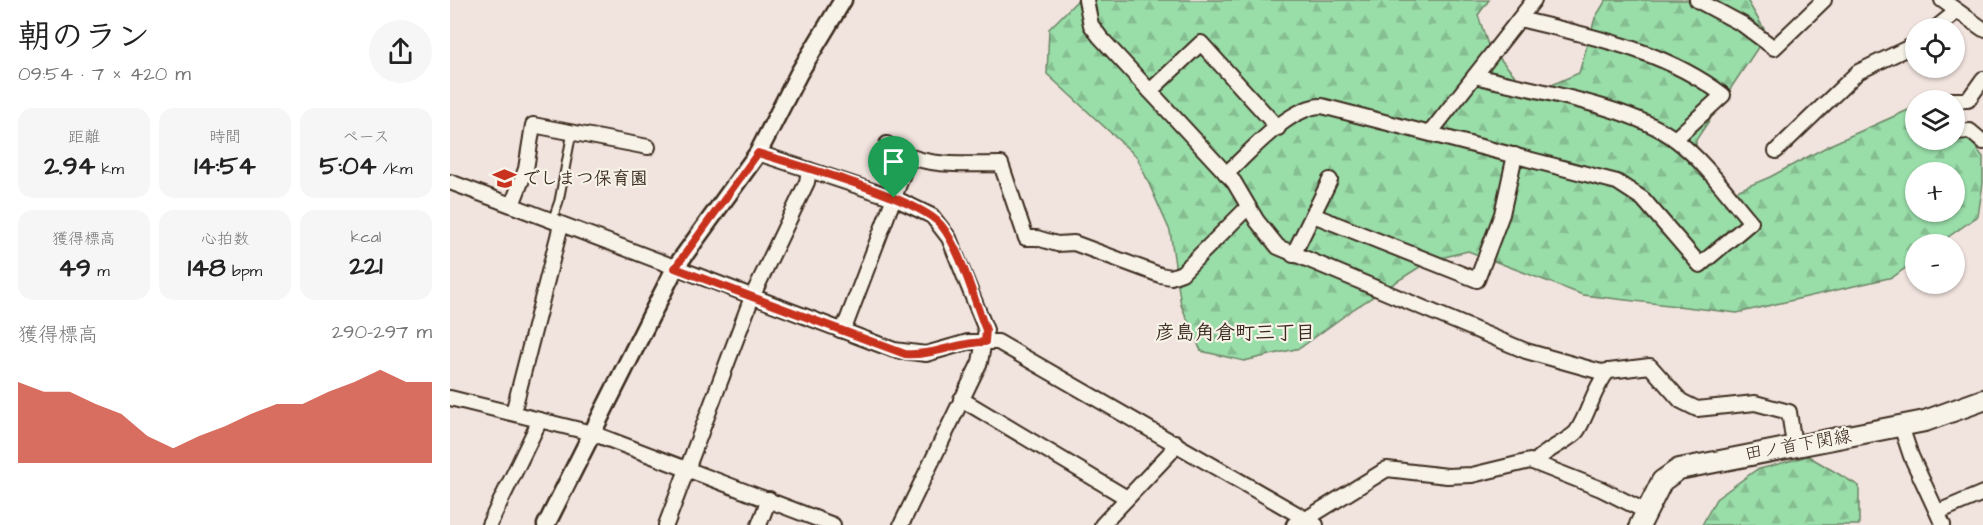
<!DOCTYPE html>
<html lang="ja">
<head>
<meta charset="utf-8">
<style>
	:root { --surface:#fff; --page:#f6f6f6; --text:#222; --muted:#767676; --accent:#c8321e }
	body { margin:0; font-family:"Architects Daughter","Klee One",sans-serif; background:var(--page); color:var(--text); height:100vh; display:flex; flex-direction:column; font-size:22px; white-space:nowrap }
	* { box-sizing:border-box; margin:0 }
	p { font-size:20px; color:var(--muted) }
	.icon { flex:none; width:33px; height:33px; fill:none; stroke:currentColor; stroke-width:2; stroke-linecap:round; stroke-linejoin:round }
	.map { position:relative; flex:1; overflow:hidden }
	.panel { display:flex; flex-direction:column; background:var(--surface); width:450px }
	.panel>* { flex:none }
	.controls { position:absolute; left:1455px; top:18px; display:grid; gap:12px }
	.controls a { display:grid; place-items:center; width:60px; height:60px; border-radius:50%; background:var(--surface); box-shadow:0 2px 4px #0004; font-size:30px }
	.pin { position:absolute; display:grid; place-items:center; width:51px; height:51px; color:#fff; margin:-62px -26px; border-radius:50% 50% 50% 0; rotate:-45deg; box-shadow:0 0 6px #0007 }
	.pin .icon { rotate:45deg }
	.round { display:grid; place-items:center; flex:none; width:63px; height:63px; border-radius:32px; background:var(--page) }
	.overview { display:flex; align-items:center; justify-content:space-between; height:102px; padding:0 18px }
	h1 { font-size:33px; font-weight:700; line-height:45px }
	.figures { display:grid; grid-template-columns:repeat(3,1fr); gap:9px; height:102px; padding:6px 18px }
	.figures div { display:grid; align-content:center; border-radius:15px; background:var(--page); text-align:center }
	.figures b { font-size:26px; font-weight:700 }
	.figures small { font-size:16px; font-weight:400 }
	.figures p { font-size:16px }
	.chart { height:168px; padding:12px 18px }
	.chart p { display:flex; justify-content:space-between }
	.chart svg { width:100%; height:108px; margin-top:6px; fill:var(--accent); opacity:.7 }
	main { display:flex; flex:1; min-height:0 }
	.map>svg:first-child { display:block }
	.forest { fill:url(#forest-firs); stroke:#6a8464; stroke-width:1.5; fill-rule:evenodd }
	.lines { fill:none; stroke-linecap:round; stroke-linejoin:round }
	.service-casing { stroke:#3b2a1e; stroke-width:11 }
	.minor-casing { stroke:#3b2a1e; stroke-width:18 }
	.tertiary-casing { stroke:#3b2a1e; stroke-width:21 }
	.secondary-casing { stroke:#3b2a1e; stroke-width:24 }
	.service { stroke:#f7f3e8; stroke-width:7 }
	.minor { stroke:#f7f3e8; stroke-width:14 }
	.tertiary { stroke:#f7f3e8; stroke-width:16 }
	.secondary { stroke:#f7f3e8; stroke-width:20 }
	.route-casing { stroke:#fff; stroke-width:12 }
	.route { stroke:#c8321e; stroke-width:8 }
	.labels { text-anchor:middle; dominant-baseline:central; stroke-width:4.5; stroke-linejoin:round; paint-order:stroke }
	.poi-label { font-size:18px; font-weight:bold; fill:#3b2a1e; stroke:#f7f3e8; text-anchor:start }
	.street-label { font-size:18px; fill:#3b2a1e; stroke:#f7f3e8 }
	.neighbourhood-label { font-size:20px; font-weight:bold; fill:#3b2a1e; stroke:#f7f3e8 }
</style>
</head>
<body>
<main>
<section class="panel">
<div class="overview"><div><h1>朝のラン</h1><p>09:54 · 7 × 420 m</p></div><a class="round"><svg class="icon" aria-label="share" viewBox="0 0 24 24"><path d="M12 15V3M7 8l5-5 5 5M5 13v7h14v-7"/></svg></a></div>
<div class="figures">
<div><p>距離</p><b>2.94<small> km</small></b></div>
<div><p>時間</p><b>14:54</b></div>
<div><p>ペース</p><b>5:04<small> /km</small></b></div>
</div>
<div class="figures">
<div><p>獲得標高</p><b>49<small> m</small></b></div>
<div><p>心拍数</p><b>148<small> bpm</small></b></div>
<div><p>kcal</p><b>221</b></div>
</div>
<div class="chart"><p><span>獲得標高</span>290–297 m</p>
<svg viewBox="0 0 160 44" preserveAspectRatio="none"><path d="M0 44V11L10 15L20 15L30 20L40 24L50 33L60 38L70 33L80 29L90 24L100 20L110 20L120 15L130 11L140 6L150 11L160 11V44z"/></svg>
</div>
</section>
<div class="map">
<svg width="1533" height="525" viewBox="0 0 1533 525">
	<defs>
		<pattern id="forest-firs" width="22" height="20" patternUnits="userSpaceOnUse" patternTransform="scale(1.5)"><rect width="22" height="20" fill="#99dda9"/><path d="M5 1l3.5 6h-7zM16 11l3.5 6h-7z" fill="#85be91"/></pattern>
	</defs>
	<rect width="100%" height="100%" fill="#f1e3de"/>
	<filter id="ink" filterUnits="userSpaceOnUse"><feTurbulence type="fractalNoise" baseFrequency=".0167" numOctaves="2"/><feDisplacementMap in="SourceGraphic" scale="12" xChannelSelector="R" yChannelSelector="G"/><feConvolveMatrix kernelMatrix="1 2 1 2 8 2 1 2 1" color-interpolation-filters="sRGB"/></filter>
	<g filter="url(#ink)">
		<g class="forest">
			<path d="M628,0H1039L1028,15L1038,45L1081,94L1129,73L1145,18L1156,0H1297L1317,34L1246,140V172L1275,196L1320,177L1382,144L1465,107L1466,140H1504L1505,119L1533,157V183L1528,216L1488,244H1466L1465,261L1443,277L1287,313L1133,295L1018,251L979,261L905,308L850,348L794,361L751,351L731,305L720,231L687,157L597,74L599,29ZM1466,172H1504V212H1466Z"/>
			<polygon points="1358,456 1409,486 1409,525 1252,525 1266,499 1306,470"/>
		</g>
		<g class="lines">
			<defs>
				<polyline id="service" points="102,221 109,201 122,132"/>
				<g id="minor">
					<polyline points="636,0 641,25 650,37 784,182 807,221 828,247 1076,351 1151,372 1200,366 1231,401 1247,409 1305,403 1339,412 1344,445"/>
					<polyline points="1247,0 1292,24 1324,48 1374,0"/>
					<polyline points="1492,0 1533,29"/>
					<path d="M1070,19C1141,37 1213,49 1273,95L1225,139"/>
					<polyline points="1486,28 1507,11"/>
					<polyline points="700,91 751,43 828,128"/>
					<polyline points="1501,100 1518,100 1533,79"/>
					<polyline points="1504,132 1520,131 1533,142"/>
					<polyline points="980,133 1084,0"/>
					<path d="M437,144C469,169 513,164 551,164L576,238H587L607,244L624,243L710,275L721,277L732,273L798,207"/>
					<polyline points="1326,151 1408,72 1466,44"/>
					<polyline points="308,153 444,198 482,216 499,238 536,330 530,362 451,525"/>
					<path d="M776,174C800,152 840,106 872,106L1167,182L1193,199L1250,265L1301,222C1277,194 1255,162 1226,140C1183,106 1080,90 1025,76"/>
					<polyline points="0,182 444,350 476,354 518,342 548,342 866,525"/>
					<polyline points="62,205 76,169 83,125 198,147"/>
					<polyline points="863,215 1027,280 1052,214 1065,155"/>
					<polyline points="843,255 880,180"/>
					<polyline points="390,330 397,321 459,158"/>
					<polyline points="0,398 142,433 383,525"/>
					<polyline points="511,399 677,498"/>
					<polyline points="63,413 111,225"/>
					<polyline points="1451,426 1461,456 1493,525"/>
					<path d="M1085,462C1096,449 1122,439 1127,431C1140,411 1142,391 1158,371"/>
					<polyline points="1488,512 1533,493"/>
					<polyline points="856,519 937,469 997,476 1022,475 1080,461 1151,489 1195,511"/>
					<polyline points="39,525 90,420"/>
					<polyline points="216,525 302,297 357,182 359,170"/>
					<polyline points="309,525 319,499"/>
					<polyline points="652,525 720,453 725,442"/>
				</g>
				<g id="tertiary">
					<polyline points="96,525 225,268 308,153 349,73 393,0"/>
					<polyline points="845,525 856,519"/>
				</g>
				<polyline id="secondary" points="1190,525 1212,481 1229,469 1475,421 1533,400"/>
			</defs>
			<use href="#service" class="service-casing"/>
			<use href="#minor" class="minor-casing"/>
			<use href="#tertiary" class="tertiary-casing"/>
			<use href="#secondary" class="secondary-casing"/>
			<use href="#service" class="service"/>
			<use href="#minor" class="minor"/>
			<use href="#tertiary" class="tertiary"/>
			<use href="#secondary" class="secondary"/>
		</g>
	</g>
	<g class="lines" filter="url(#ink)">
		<defs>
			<path id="route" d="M308,153C345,165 469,198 491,225C510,248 524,300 536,330L535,342C508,342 483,356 455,354L225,268Z"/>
		</defs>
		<use href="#route" class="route-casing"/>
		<use href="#route" class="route"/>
	</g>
	<defs>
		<symbol id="school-bare" viewBox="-9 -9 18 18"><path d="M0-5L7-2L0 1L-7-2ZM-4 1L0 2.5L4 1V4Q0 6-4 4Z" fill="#c8321e" stroke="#f7f3e8" stroke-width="2.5" paint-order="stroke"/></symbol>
	</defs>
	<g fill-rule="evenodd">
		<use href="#school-bare" x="38" y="162" width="33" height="33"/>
	</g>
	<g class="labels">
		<g class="poi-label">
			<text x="72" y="178">でしまつ保育園</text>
		</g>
		<g class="street-label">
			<text transform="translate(1348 445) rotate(-10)">田ノ首下関線</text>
		</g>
		<g class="neighbourhood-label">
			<text x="785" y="333">彦島角倉町三丁目</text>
		</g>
	</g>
</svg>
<div class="controls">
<a><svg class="icon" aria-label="locate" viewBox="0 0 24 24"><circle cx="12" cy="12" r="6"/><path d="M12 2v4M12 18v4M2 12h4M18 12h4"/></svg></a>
<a><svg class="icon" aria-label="layers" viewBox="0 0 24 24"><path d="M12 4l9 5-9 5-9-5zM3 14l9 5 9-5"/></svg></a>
<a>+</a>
<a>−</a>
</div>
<div class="pin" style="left:444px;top:198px;background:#1e9e55"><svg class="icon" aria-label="arrive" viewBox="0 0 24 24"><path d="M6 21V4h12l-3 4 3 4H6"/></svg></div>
</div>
</main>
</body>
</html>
